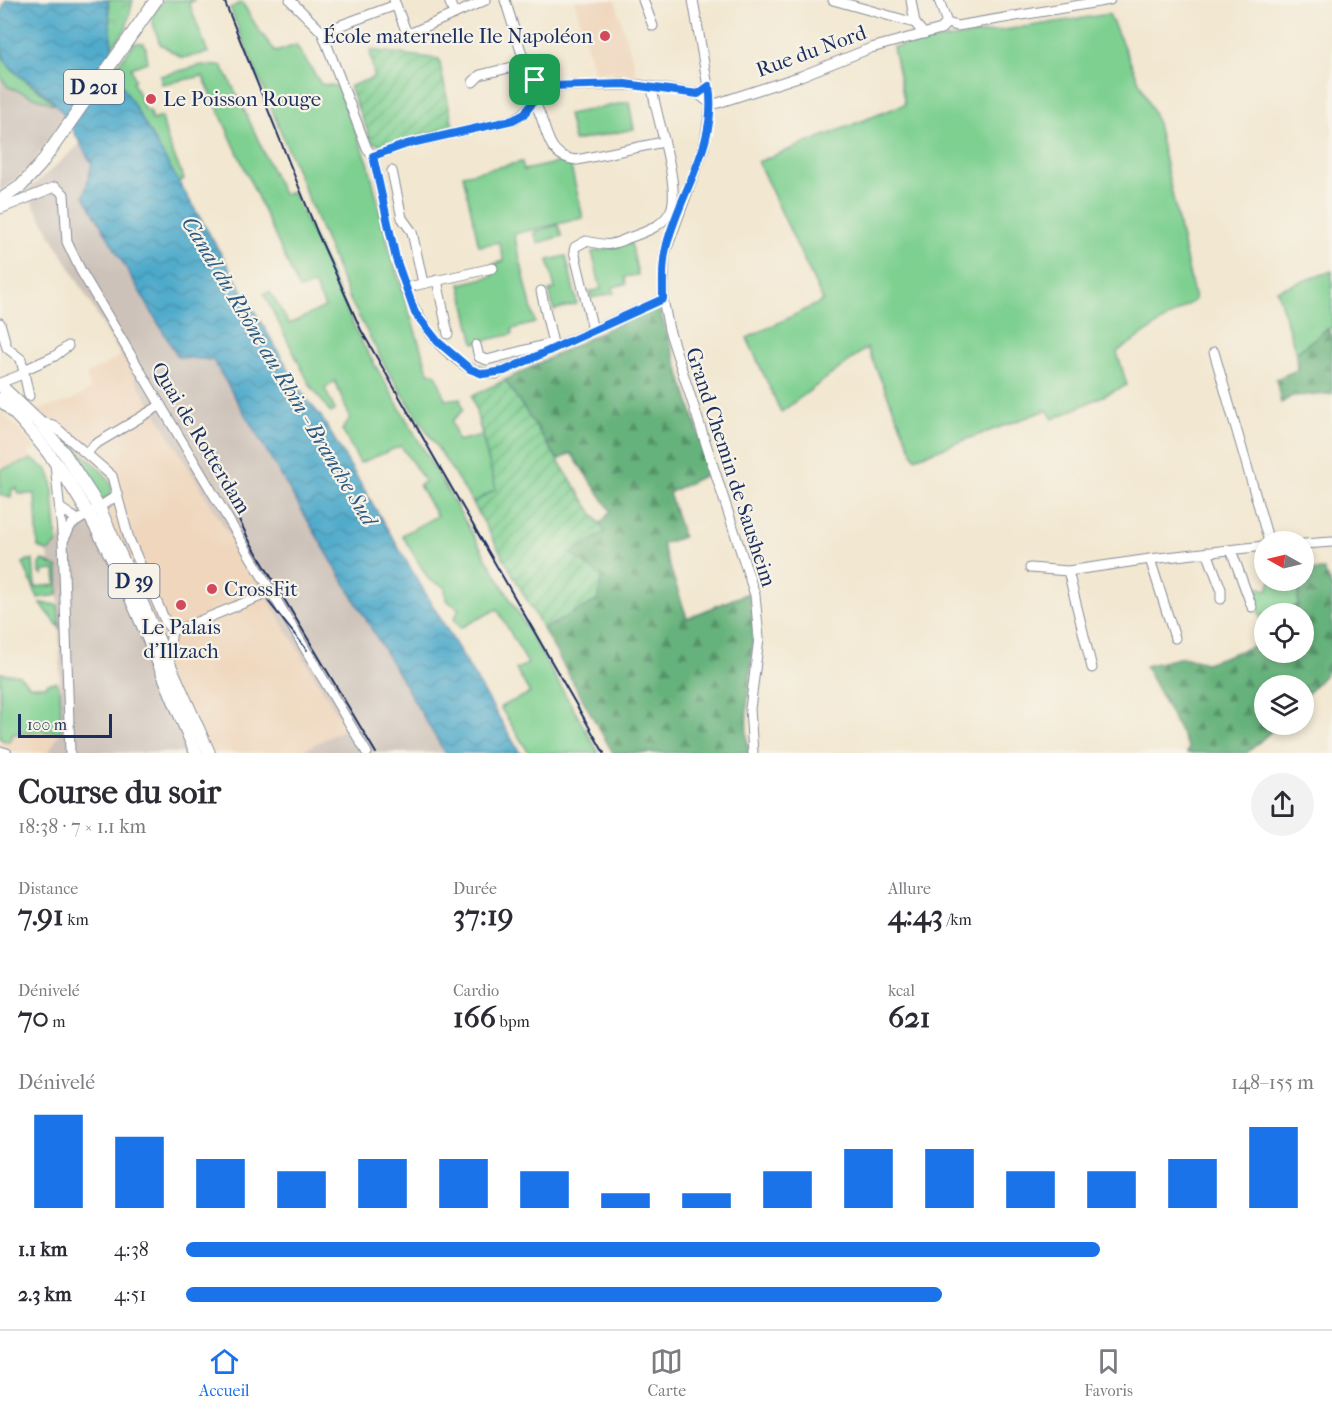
<!DOCTYPE html>
<html lang="fr">
<head>
<meta charset="utf-8">
<style>
	:root { --surface:#fff; --page:#f2f2f3; --text:#2b2b33; --muted:#7c7c81; --line:#e1e1e2; --accent:#1a73e8 }
	body { margin:0; font-family:"IM FELL French Canon",serif; background:var(--page); color:var(--text); height:100vh; display:flex; flex-direction:column; font-size:22px; white-space:nowrap }
	* { box-sizing:border-box; margin:0 }
	p { font-size:20px; color:var(--muted) }
	.icon { flex:none; width:33px; height:33px; fill:none; stroke:currentColor; stroke-width:2; stroke-linecap:round; stroke-linejoin:round }
	.map { position:relative; height:753px; overflow:hidden }
	.side { display:flex; flex-direction:column; background:var(--surface); flex:1 }
	.side>* { flex:none }
	.needle { width:39px; rotate:278deg }
	.buttons { position:absolute; left:1254px; top:531px; display:grid; gap:12px }
	.buttons a { display:grid; place-items:center; width:60px; height:60px; border-radius:50%; background:var(--surface); box-shadow:0 3px 9px #0003; font-size:30px }
	.scale { position:absolute; left:18px; bottom:15px; width:94px; box-sizing:border-box; padding-left:6px; border:3px solid #1b2f5e; border-top:0; font-size:16px; line-height:21px; white-space:nowrap; color:#1b2f5e; -webkit-text-stroke:4px #f7f3e8; paint-order:stroke }
	.pin { position:absolute; display:grid; place-items:center; width:51px; height:51px; color:#fff; margin:-26px; border-radius:12px; box-shadow:0 3px 9px #0006 }
	.round { display:grid; place-items:center; flex:none; width:63px; height:63px; border-radius:32px; background:var(--page) }
	.headline { display:flex; align-items:center; justify-content:space-between; height:102px; padding:0 18px }
	h1 { font-size:33px; font-weight:700; line-height:45px }
	.metrics { display:grid; grid-template-columns:repeat(3,1fr); gap:9px; height:102px; padding:6px 18px }
	.metrics div { display:grid; align-content:center }
	.metrics b { font-size:30px; font-weight:700 }
	.metrics small { font-size:16px; font-weight:400 }
	.metrics p { font-size:16px }
	.chart { height:168px; padding:12px 18px }
	.chart p { display:flex; justify-content:space-between }
	.chart svg { width:100%; height:108px; margin-top:6px; stroke:var(--accent); stroke-width:6 }
	ul { padding:0 18px; list-style:none; font-size:20px }
	li { display:grid; grid-template-columns:96px 72px 1fr; align-items:center; height:45px }
	li i { height:15px; border-radius:8px; background:var(--accent) }
	.dock { display:flex; justify-content:space-around; align-items:center; height:84px; border-top:2px solid var(--line); background:var(--surface); font-size:16px; color:var(--muted) }
	.dock a { display:grid; justify-items:center; gap:3px }
	.dock .selected { color:var(--accent) }
	.map>svg:first-child { display:block }
	.built { fill:#efd6bc }
	.industrial { fill:#cdc2b9 }
	.grass { fill:#7ed091; stroke:#4c8078; stroke-width:1.5 }
	.forest { fill:url(#forest-firs); stroke:#40706c; stroke-width:1.5 }
	.park { fill:url(#park-crowns); stroke:#4c8078; stroke-width:1.5 }
	.garden { fill:url(#garden-furrows); stroke:#4c8078; stroke-width:1.5 }
	.water { fill:url(#water-waves); stroke:#346c94; stroke-width:1.5 }
	.lines { fill:none; stroke-linecap:round; stroke-linejoin:round }
	.minor-casing { stroke:#868b97; stroke-width:11 }
	.major-casing { stroke:#868b97; stroke-width:14 }
	.minor { stroke:#fff; stroke-width:9 }
	.major { stroke:#fff; stroke-width:12 }
	.rail { stroke:#1b2f5e; stroke-width:2 }
	.route-casing { stroke:#fff; stroke-width:12 }
	.route { stroke:#1a73e8; stroke-width:8 }
	.poi-dot { fill:#d1495b; stroke:#f7f3e8; stroke-width:2 }
	.labels { text-anchor:middle; dominant-baseline:central; stroke-width:4.5; stroke-linejoin:round; paint-order:stroke }
	.shield { fill:#f7f3e8; stroke:#5d6a87; stroke-width:1.5 }
	.shield-label { font-size:20px; font-weight:bold; fill:#1b2f5e }
	.poi-label { font-size:21px; fill:#1b2f5e; stroke:#f7f3e8; text-anchor:start }
	.street-label { font-size:21px; fill:#1b2f5e; stroke:#f7f3e8 }
	.water-label { font-size:22px; font-style:italic; fill:#2c5a84; stroke:#f7f3e8 }
</style>
</head>
<body>
<div class="map">
<svg width="1332" height="753" viewBox="0 0 1332 753">
	<defs>
		<pattern id="forest-firs" width="22" height="20" patternUnits="userSpaceOnUse" patternTransform="scale(1.5)"><rect width="22" height="20" fill="#66b27b"/><path d="M5 1l3.5 6h-7zM16 11l3.5 6h-7z" fill="#539168"/></pattern>
		<pattern id="park-crowns" width="20" height="18" patternUnits="userSpaceOnUse" patternTransform="scale(1.5)"><rect width="20" height="18" fill="#7ed091"/><path d="M2 6a3 3 0 1 1 6 0M12 15a3 3 0 1 1 6 0" fill="none" stroke="#66a97a"/></pattern>
		<pattern id="garden-furrows" width="10" height="10" patternUnits="userSpaceOnUse" patternTransform="scale(1.5)"><rect width="10" height="10" fill="#7ed091"/><path d="M-1 1l2-2M0 10L10 0M9 11l2-2" fill="none" stroke="#66a97a"/></pattern>
		<pattern id="water-waves" width="16" height="10" patternUnits="userSpaceOnUse" patternTransform="scale(1.5)"><rect width="16" height="10" fill="#4ca9ca"/><path d="M0 5q4-4 8 0t8 0" fill="none" stroke="#3e8aa7"/></pattern>
	</defs>
	<rect width="100%" height="100%" fill="#f7f3e8"/>
	<filter id="ink" filterUnits="userSpaceOnUse"><feTurbulence type="fractalNoise" baseFrequency=".0167" numOctaves="2"/><feDisplacementMap in="SourceGraphic" scale="12" xChannelSelector="R" yChannelSelector="G"/><feConvolveMatrix kernelMatrix="1 2 1 2 8 2 1 2 1" color-interpolation-filters="sRGB"/></filter>
	<filter id="wash" filterUnits="userSpaceOnUse"><feTurbulence type="fractalNoise" baseFrequency=".008" numOctaves="4" result="noise"/><feDisplacementMap in="SourceGraphic" scale="24" xChannelSelector="R" yChannelSelector="G"/><feGaussianBlur stdDeviation="1.35" result="paint"/><feColorMatrix in="noise" values="0 0 0 0 0 0 0 0 0 0 0 0 0 0 0 0 0 1.4 0 .05"/><feComposite in="paint" operator="in"/></filter>
	<g filter="url(#wash)">
		<rect width="100%" height="100%" fill="#f2e7d0"/>
		<g class="built">
			<polygon points="574,0 615,0 638,78 615,78 613,71 595,74"/>
			<polygon points="121,356 305,657 347,728 298,753 201,753 92,507 54,430 36,410 70,401 91,389 86,375"/>
			<polygon points="0,410 37,449 29,452 32,459 0,470"/>
			<polygon points="61,731 48,753 0,753 0,739 13,734"/>
		</g>
		<g class="industrial">
			<polygon points="0,76 8,87 55,105 64,119 28,169 0,192"/>
			<polygon points="80,144 92,164 84,194 213,360 445,753 298,753 346,728 121,356 26,192"/>
			<polygon points="92,507 201,753 48,753 61,731 58,568 49,565 48,552 56,546 71,518"/>
		</g>
		<g class="grass">
			<polygon points="164,0 195,0 189,3 208,53 182,58 160,44 151,17"/>
			<polygon points="242,2 258,29 276,52 296,45 321,84 337,86 368,162 390,252 428,371 437,376 445,400 460,398 463,410 452,421 458,441 482,435 496,489 473,503 388,371 350,300 230,8"/>
			<polygon points="1109,14 1156,119 1195,300 1117,352 1127,385 1053,419 1047,410 915,458 867,348 781,412 747,338 823,301 758,162 905,104 893,47"/>
			<polygon points="135,43 143,43 146,48 147,62 131,68 135,79 133,82 145,110 150,111 152,120 162,117 167,139 184,179 178,183 119,80 116,67"/>
			<path d="M0,51C11,78 37,84 55,105L8,87L0,76Z"/>
			<path d="M202,65L222,66C245,107 262,151 283,194L293,192L361,341L599,753H529L500,707L530,693L516,669L528,664L497,609L460,628L454,619L459,609L446,600L445,587L429,580L402,535L437,516L419,485L425,481L401,446L360,463L342,430L350,418L335,381L325,389L335,410L331,413L310,385L264,294L270,292L289,324L325,307L314,285L299,289L203,76L162,84L160,76Z"/>
			<polygon points="629,102 634,129 574,141 568,114"/>
			<polygon points="522,162 524,170 560,162 570,163 583,218 514,234 535,323 512,329 513,334 474,343 460,284 493,276 491,265 504,261 499,242 479,246 463,175"/>
			<polygon points="558,225 562,236 538,243 534,232"/>
			<polygon points="631,243 638,275 625,277 626,284 613,287 614,293 591,298 589,292 601,289 592,252"/>
			<polygon points="566,256 577,304 554,310 549,291 555,289 548,260"/>
			<polygon points="1332,271 1332,329 1327,329 1296,353 1277,290"/>
			<path d="M54,432C67,442 114,474 112,491C111,495 105,498 102,501Z"/>
			<polygon points="32,459 48,470 52,481 57,543 48,552 38,547 35,494 18,494 17,488 12,489 11,498 0,495 0,470"/>
			<polygon points="28,560 33,560 35,587 56,585 55,570 44,571 43,575 40,573 40,564 43,560 58,568 58,595 38,598 23,563"/>
			<polygon points="1271,581 1299,581 1298,605 1282,613 1264,614 1263,624 1249,585 1268,590"/>
			<polygon points="40,603 58,605 60,628"/>
			<polygon points="0,673 19,675 30,686 45,686 48,683 56,682 60,691 61,731 13,734 9,742 0,739"/>
		</g>
		<g class="forest">
			<path d="M652,307L660,311L711,472L669,493L683,537L662,544L687,618L748,593C763,646 739,700 749,753H613L543,629L598,600L570,553L604,532L600,524L611,511L571,453L558,460L505,380Z"/>
			<polygon points="1327,329 1332,335 1332,394 1292,396 1281,403 1276,379 1297,370 1296,353"/>
			<polygon points="1324,570 1332,589 1332,667 1304,697 1304,686 1264,686 1264,724 1278,725 1247,753 1187,753 1189,748 1145,666 1183,657 1206,663 1260,644 1264,623 1264,652 1304,652 1304,614 1282,613 1298,605 1299,581 1304,580 1304,571"/>
		</g>
		<polygon class="park" points="108,0 133,0 126,29 112,47"/>
		<g class="garden">
			<polygon points="370,50 439,59 453,127 383,146 372,142 349,87 374,77"/>
			<polygon points="505,380 605,532 571,553 602,577 598,600 543,629 473,503 496,489 472,396"/>
		</g>
		<path class="water" d="M6,0H108L112,47L119,80L306,399L320,415L520,753H445L213,360L178,357L84,196L92,164C79,143 67,114 49,97C21,72 0,76 0,31C0,19 0,11 6,0Z"/>
	</g>
	<g filter="url(#ink)">
		<g class="lines">
			<defs>
				<g id="minor">
					<path d="M290,0L322,32L367,149L373,156C389,223 393,298 444,349C460,364 474,374 496,374L663,299"/>
					<polyline points="394,0 406,31 411,33 486,0"/>
					<polyline points="449,0 454,14"/>
					<polyline points="505,0 525,64 535,80"/>
					<polyline points="643,0 653,26"/>
					<polyline points="693,0 711,104 704,147 665,253 663,299 669,330 755,595 759,638 750,709 753,753"/>
					<polyline points="833,0 915,23 924,34"/>
					<polyline points="911,0 915,23"/>
					<polyline points="939,0 947,23"/>
					<polyline points="947,23 957,26 1110,0"/>
					<polyline points="322,32 396,5"/>
					<circle cx="540" cy="86" r="8"/>
					<polyline points="473,82 480,75 525,64"/>
					<polyline points="547,86 640,85 698,94 711,104 718,103 801,76 871,48 941,29 947,23"/>
					<path d="M534,102C549,125 543,157 577,160L663,142"/>
					<polyline points="373,156 407,144 513,120 524,113 539,94"/>
					<polyline points="392,171 402,218 412,232 423,283"/>
					<polyline points="0,209 55,187 64,194 67,242 81,271 367,753"/>
					<polyline points="437,280 448,334"/>
					<polyline points="404,288 493,268"/>
					<polyline points="541,291 554,348"/>
					<polyline points="0,323 7,348 21,359 29,396"/>
					<path d="M593,330L574,251L575,247L586,241C613,247 609,245 634,236C648,231 664,225 671,210C681,186 655,115 652,87"/>
					<polyline points="476,345 479,357 487,360 552,343"/>
					<polyline points="1214,352 1269,542"/>
					<polyline points="24,370 55,356 68,346"/>
					<polyline points="0,383 23,374"/>
					<polyline points="38,421 53,425 112,476 129,539 166,623 172,630"/>
					<polyline points="87,453 94,445 161,405"/>
					<polyline points="55,464 63,541 70,753"/>
					<polyline points="60,508 78,520"/>
					<polyline points="64,539 71,525 118,495"/>
					<polyline points="1304,544 1332,542"/>
					<polyline points="1231,550 1252,607"/>
					<polyline points="1207,552 1221,589 1221,599"/>
					<polyline points="1150,559 1175,638"/>
					<polyline points="1030,568 1068,571 1150,559 1264,546"/>
					<polyline points="1068,571 1092,668"/>
					<polyline points="172,630 182,628 271,592"/>
					<polyline points="168,659 172,630"/>
					<polyline points="0,751 7,753"/>
				</g>
				<g id="major">
					<polyline points="0,200 21,186 40,165 156,0"/>
					<polyline points="0,385 38,421 64,453 99,507 209,753"/>
					<path d="M0,399C99,491 143,631 196,753"/>
				</g>
			</defs>
			<use href="#minor" class="minor-casing"/>
			<use href="#major" class="major-casing"/>
			<use href="#minor" class="minor"/>
			<use href="#major" class="major"/>
			<g class="rail">
				<polyline points="224,0 317,232 361,330 604,753"/>
				<polyline points="230,501 249,540 376,753"/>
				<polyline points="268,601 307,650"/>
			</g>
		</g>
	</g>
	<g class="lines" filter="url(#ink)">
		<defs>
			<path id="route" d="M540,78L547,86L625,84L698,94L709,86C718,144 681,190 667,244C662,262 663,281 663,299L504,371L483,374L470,369L438,342L415,313L396,259L373,156L407,144L513,120L524,114L539,94L534,91L532,86L535,80Z"/>
		</defs>
		<use href="#route" class="route-casing"/>
		<use href="#route" class="route"/>
	</g>
	<g class="poi-dot">
		<circle cx="605" cy="36" r="6"/>
		<circle cx="151" cy="99" r="6"/>
		<circle cx="212" cy="589" r="6"/>
		<circle cx="181" cy="605" r="6"/>
	</g>
	<g class="labels">
		<g class="shield">
			<rect x="64" y="70" width="60" height="34" rx="4.5"/>
			<rect x="108.5" y="564" width="51" height="34" rx="4.5"/>
		</g>
		<g class="shield-label">
			<text x="94" y="87">D 201</text>
			<text x="134" y="581">D 39</text>
		</g>
		<g class="poi-label">
			<text x="593" y="36" text-anchor="end">École maternelle Ile Napoléon</text>
			<text x="163" y="99">Le Poisson Rouge</text>
			<text x="224" y="589">CrossFit</text>
			<text x="181" y="627" text-anchor="middle">Le Palais<tspan x="181" dy="24">d'Illzach</tspan></text>
		</g>
		<g class="street-label">
			<text transform="translate(811 51) rotate(-20)">Rue du Nord</text>
			<text transform="translate(201 438) rotate(59)">Quai de Rotterdam</text>
			<text transform="translate(731 467) rotate(72)">Grand Chemin de Sausheim</text>
		</g>
		<g class="water-label">
			<text transform="translate(279 371) rotate(59)">Canal du Rhône au Rhin - Branche Sud</text>
		</g>
	</g>
</svg>
<div class="buttons">
<a><svg class="needle" viewBox="-14 -14 28 28"><path d="M0-13l5 13h-10z" fill="#e53935"/><path d="M0 13l5-13h-10z" fill="#7c7c81"/></svg></a>
<a><svg class="icon" aria-label="locate" viewBox="0 0 24 24"><circle cx="12" cy="12" r="6"/><path d="M12 2v4M12 18v4M2 12h4M18 12h4"/></svg></a>
<a><svg class="icon" aria-label="layers" viewBox="0 0 24 24"><path d="M12 4l9 5-9 5-9-5zM3 14l9 5 9-5"/></svg></a>
</div>
<div class="scale">100 m</div>
<div class="pin" style="left:535px;top:80px;background:#1e9e55"><svg class="icon" aria-label="arrive" viewBox="0 0 24 24"><path d="M6 21V4h12l-3 4 3 4H6"/></svg></div>
</div>
<section class="side">
<div class="headline"><div><h1>Course du soir</h1><p>18:38 · 7 × 1.1 km</p></div><a class="round"><svg class="icon" aria-label="share" viewBox="0 0 24 24"><path d="M12 15V3M7 8l5-5 5 5M5 13v7h14v-7"/></svg></a></div>
<div class="metrics">
<div><p>Distance</p><b>7.91<small> km</small></b></div>
<div><p>Durée</p><b>37:19</b></div>
<div><p>Allure</p><b>4:43<small> /km</small></b></div>
</div>
<div class="metrics">
<div><p>Dénivelé</p><b>70<small> m</small></b></div>
<div><p>Cardio</p><b>166<small> bpm</small></b></div>
<div><p>kcal</p><b>621</b></div>
</div>
<div class="chart"><p><span>Dénivelé</span>148–155 m</p>
<svg viewBox="0 0 160 44" preserveAspectRatio="none"><path d="M5 44V6M15 44V15M25 44V24M35 44V29M45 44V24M55 44V24M65 44V29M75 44V38M85 44V38M95 44V29M105 44V20M115 44V20M125 44V29M135 44V29M145 44V24M155 44V11"/></svg>
</div>
<ul>
<li><b>1.1 km</b>4:38<i style="width:81%"></i></li>
<li><b>2.3 km</b>4:51<i style="width:67%"></i></li>
</ul>
</section>
<nav class="dock">
<a class="selected"><svg class="icon" aria-label="home" viewBox="0 0 24 24"><path d="M3 11l9-7 9 7M6 9v11h12V9"/></svg>Accueil</a>
<a><svg class="icon" aria-label="map" viewBox="0 0 24 24"><path d="M3 6l6-2 6 2 6-2v14l-6 2-6-2-6 2zM9 4v14M15 6v14"/></svg>Carte</a>
<a><svg class="icon" aria-label="saved" viewBox="0 0 24 24"><path d="M7 4h10v16l-5-4-5 4z"/></svg>Favoris</a>
</nav>
</body>
</html>
